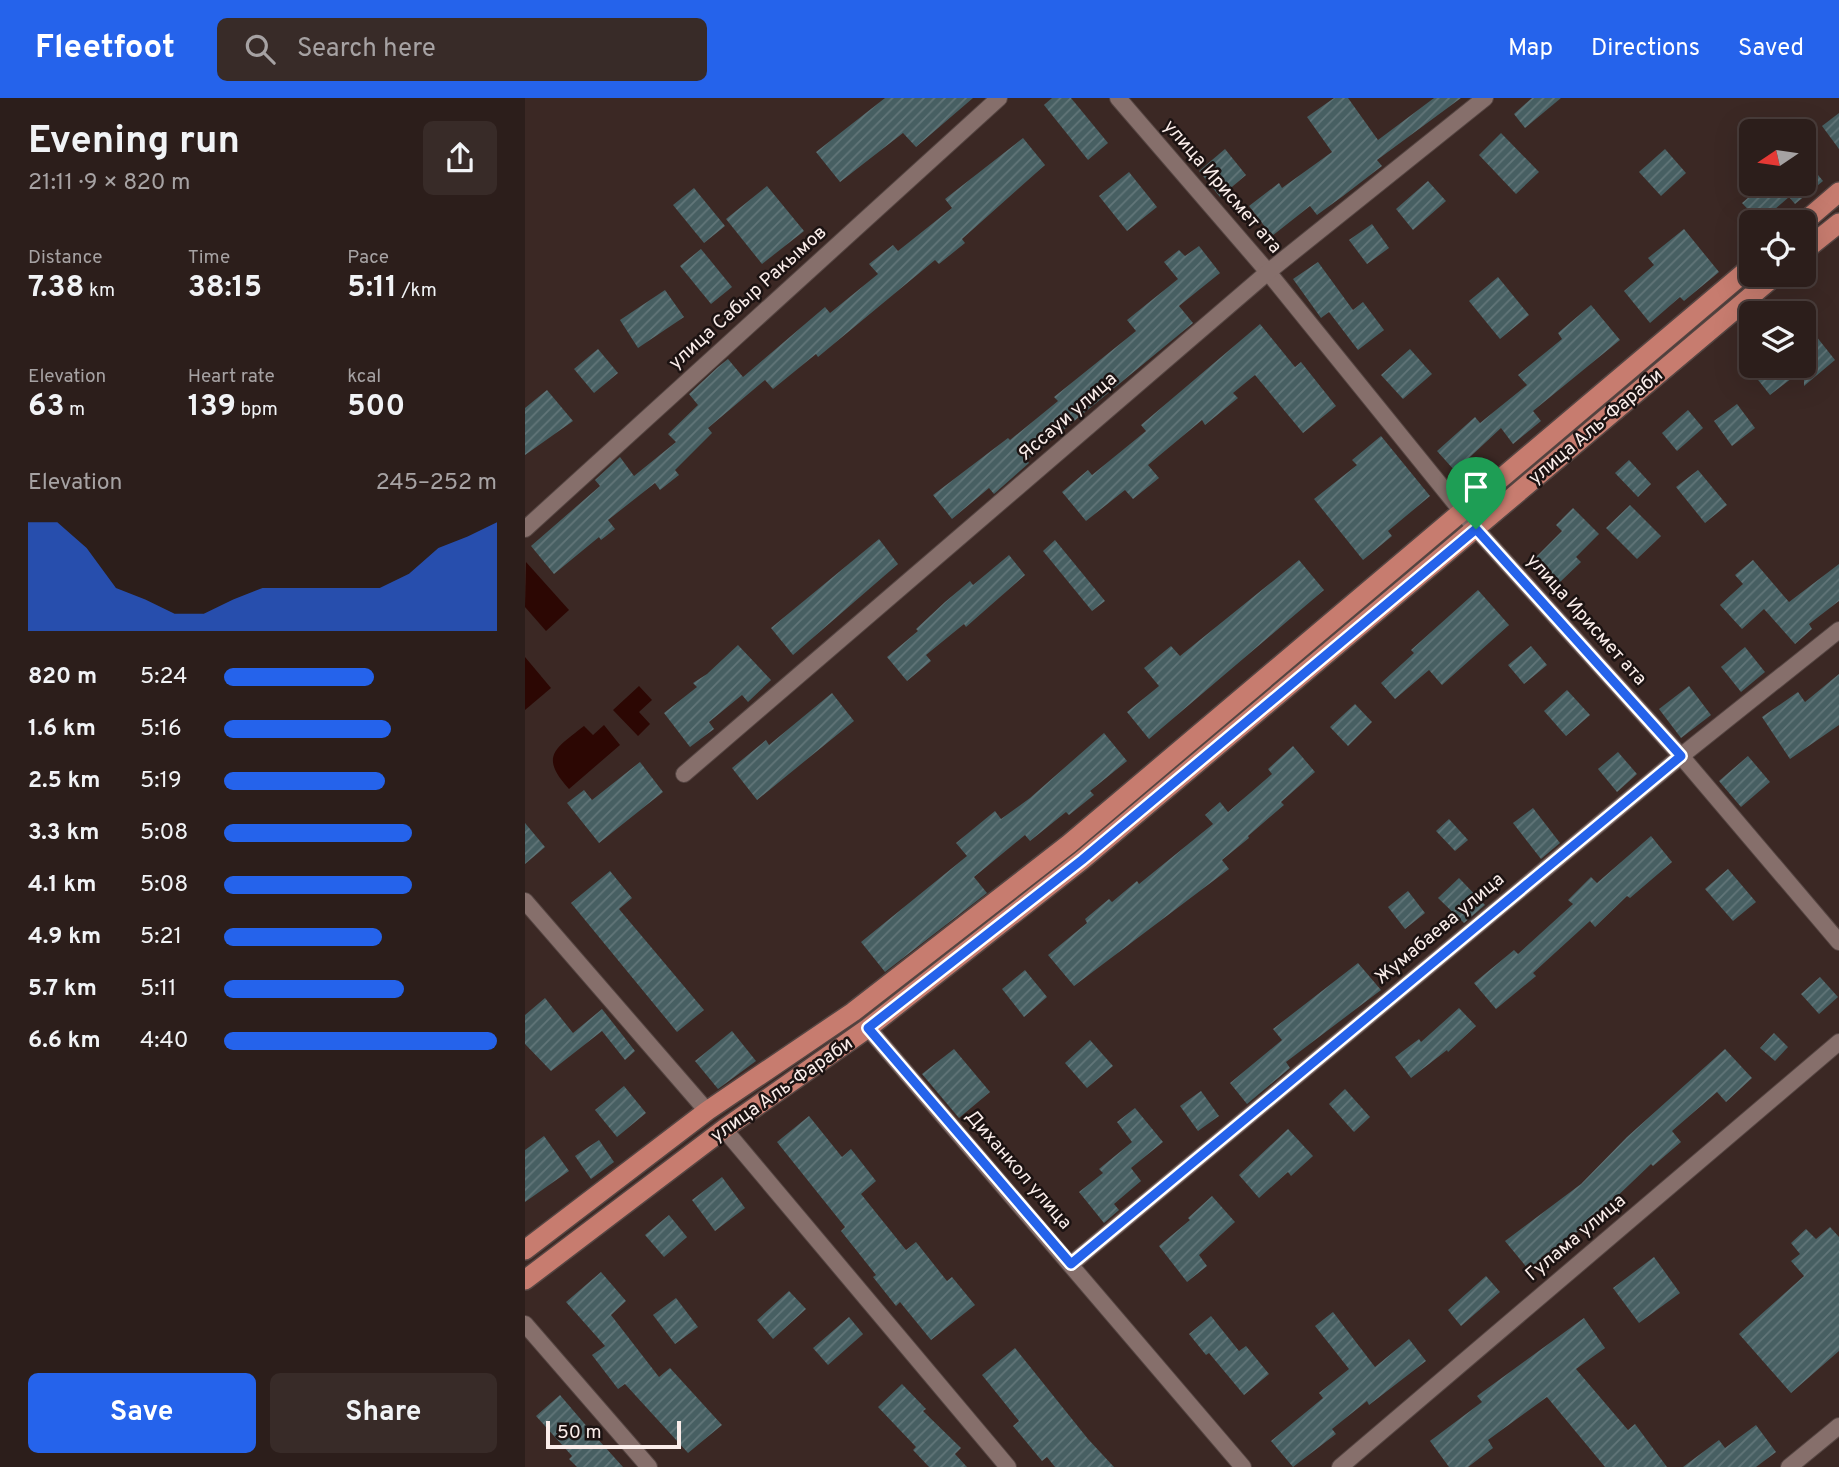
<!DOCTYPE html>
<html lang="en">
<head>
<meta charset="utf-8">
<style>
	:root { --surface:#2c1e1b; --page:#382b28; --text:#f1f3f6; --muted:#a6a2a3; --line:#483c3a; --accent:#2563eb }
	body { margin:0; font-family:Overpass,sans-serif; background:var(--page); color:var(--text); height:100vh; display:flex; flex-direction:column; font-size:26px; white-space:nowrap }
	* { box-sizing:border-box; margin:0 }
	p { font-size:23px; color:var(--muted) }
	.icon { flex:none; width:38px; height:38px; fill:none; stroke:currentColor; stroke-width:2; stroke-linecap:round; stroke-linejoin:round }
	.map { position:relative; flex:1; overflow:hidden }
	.panel { display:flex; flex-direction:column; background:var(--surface); width:525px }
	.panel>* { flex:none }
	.needle { width:46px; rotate:257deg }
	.tools { position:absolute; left:1214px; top:21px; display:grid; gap:14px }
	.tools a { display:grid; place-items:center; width:77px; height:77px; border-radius:10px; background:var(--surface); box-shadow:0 7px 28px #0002,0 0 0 2px var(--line); font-size:35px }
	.scale { position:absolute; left:21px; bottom:18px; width:135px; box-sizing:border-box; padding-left:7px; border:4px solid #faedea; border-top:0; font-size:19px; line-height:24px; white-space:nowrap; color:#faedea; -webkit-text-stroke:5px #1c1312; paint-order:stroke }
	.pin { position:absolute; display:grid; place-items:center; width:60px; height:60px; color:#fff; margin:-72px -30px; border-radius:50% 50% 50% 0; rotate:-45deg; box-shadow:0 0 7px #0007 }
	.pin .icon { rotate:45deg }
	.round { display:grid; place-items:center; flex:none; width:74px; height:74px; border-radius:10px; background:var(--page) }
	.headline { display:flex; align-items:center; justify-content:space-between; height:119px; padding:0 28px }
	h1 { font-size:38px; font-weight:700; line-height:52px }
	.stats { display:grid; grid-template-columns:repeat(3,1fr); gap:10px; height:119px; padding:7px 28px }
	.stats div { display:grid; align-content:center }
	.stats b { font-size:30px; font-weight:700 }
	.stats small { font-size:19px; font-weight:400 }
	.stats p { font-size:19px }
	.chart { height:196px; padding:14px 28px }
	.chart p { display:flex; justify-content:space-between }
	.chart svg { width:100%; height:126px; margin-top:7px; fill:var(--accent); opacity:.7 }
	.primary-button { display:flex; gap:14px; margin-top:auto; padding:14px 28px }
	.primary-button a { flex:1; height:80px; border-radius:10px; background:var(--accent); color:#fff; font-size:28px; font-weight:700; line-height:80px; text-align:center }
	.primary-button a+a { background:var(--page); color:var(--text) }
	ul { padding:0 28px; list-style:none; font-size:23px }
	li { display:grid; grid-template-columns:112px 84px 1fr; align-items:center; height:52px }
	li i { height:18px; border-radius:9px; background:var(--accent) }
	header { display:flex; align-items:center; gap:42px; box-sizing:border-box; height:98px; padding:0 35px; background:var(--accent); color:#fff }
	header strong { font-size:33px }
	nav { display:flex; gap:38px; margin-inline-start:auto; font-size:24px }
	.search { width:490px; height:63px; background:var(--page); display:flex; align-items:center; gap:18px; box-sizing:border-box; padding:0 24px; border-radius:10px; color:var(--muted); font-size:26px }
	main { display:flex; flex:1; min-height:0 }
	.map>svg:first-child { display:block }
	.water { fill:#2c0703 }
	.building { fill:url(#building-hatch) }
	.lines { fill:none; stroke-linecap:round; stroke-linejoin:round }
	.minor-casing { stroke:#554542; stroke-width:18 }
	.primary-casing { stroke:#554542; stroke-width:22 }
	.minor { stroke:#866f6b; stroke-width:16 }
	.primary { stroke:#c77c6f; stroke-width:19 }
	.route-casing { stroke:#fff; stroke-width:14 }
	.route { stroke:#2563eb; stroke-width:9 }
	.labels { text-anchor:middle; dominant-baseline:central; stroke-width:5; stroke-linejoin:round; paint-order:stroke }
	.street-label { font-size:19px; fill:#faedea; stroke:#1c1312 }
</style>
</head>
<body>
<header>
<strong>Fleetfoot</strong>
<div class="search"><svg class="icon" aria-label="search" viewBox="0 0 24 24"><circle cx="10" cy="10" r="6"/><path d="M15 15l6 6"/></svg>Search here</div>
<nav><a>Map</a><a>Directions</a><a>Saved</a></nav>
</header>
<main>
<section class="panel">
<div class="headline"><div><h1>Evening run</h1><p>21:11 · 9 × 820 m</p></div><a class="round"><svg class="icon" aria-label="share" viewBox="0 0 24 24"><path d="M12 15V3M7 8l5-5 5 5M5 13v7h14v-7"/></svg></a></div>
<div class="stats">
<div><p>Distance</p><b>7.38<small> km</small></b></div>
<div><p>Time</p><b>38:15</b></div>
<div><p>Pace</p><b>5:11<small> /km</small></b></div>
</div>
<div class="stats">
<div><p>Elevation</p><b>63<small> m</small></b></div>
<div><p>Heart rate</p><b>139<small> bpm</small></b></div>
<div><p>kcal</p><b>500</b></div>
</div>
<div class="chart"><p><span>Elevation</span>245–252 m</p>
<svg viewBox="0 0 160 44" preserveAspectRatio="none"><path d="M0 44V6L10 6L20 15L30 29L40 33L50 38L60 38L70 33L80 29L90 29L100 29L110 29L120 29L130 24L140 15L150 11L160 6V44z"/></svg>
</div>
<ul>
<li><b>820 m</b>5:24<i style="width:55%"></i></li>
<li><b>1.6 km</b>5:16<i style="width:61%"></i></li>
<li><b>2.5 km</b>5:19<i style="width:59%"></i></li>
<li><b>3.3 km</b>5:08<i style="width:69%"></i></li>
<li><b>4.1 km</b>5:08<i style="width:69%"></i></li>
<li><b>4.9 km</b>5:21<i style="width:58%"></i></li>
<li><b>5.7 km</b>5:11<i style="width:66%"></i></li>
<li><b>6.6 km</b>4:40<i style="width:100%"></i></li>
</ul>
<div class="primary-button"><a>Save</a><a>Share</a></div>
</section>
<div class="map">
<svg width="1314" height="1369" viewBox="0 0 1314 1369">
	<defs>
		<pattern id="building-hatch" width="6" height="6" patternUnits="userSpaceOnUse" patternTransform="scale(1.75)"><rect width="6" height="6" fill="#475f62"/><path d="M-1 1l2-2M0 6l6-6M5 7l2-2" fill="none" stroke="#627679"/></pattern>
	</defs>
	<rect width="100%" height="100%" fill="#3b2824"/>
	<g class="water">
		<polygon points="1,464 44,512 21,533 0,509"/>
		<polygon points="0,559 26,590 0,612"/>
		<polygon points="114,588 127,602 114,614 125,626 113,638 88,612"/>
		<path d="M79,627L95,647L44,691C14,658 30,651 59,628L68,637Z"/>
	</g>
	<g class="building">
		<polygon points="360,0 448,0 391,49 378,35 315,84 291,54"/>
		<polygon points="527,0 546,0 583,45 563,62 519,7"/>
		<polygon points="809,0 823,0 853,42 909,0 936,0 852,62 857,68 818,98 792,117 785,108 747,138 724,108 754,85 757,90 807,54 782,19"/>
		<polygon points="1007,0 1036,0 1000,30 989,16"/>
		<polygon points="1314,15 1314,51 1297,28"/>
		<polygon points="976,35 1014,74 991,96 954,57"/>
		<polygon points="498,40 520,67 437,141 440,145 414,166 410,162 293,259 291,256 248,291 240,282 183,330 187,335 150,372 154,377 135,392 130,385 83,422 90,431 76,442 74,439 29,476 6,448 75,388 70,382 95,359 109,378 151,344 143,336 173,307 164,296 193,269 203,261 218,279 300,209 305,215 353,176 344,166 368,147 373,153 427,110 420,101"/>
		<polygon points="700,51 721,77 695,99 674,73"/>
		<polygon points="1140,51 1161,75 1136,98 1114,74"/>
		<polygon points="1279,60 1298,83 1270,106 1264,99 1235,124 1217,105 1239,86 1279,86"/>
		<polygon points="604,74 632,109 602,133 574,98"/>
		<polygon points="903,83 921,103 888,132 871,111"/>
		<polygon points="242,88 279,133 237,166 201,121"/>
		<polygon points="169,90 200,128 179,145 148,107"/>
		<polygon points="847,126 864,150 842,166 824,142"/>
		<polygon points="1159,131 1194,174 1159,203 1155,199 1125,225 1099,193 1129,167 1123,160"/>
		<polygon points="674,148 695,175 654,208 668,225 502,362 504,365 469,396 464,390 427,421 408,397 483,340 485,342 533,303 529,299 611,233 602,222 653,181 639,164 654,152 660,158"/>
		<polygon points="176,151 207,189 186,206 155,168"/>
		<polygon points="793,164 828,212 838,204 859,232 833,252 804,214 796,220 768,181"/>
		<polygon points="973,179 1004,217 975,241 944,203"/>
		<polygon points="140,192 159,219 113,250 95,222"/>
		<polygon points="1066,207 1095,242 1008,313 1016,323 988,346 976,330 930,373 912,353 950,319 955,325 1002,287 993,277 1037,241 1033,235"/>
		<polygon points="735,226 770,269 776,264 811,308 778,335 730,277 708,295 713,300 680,327 677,322 623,367 634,380 608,401 600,392 561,423 537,394 563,372 567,377 621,333 616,327"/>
		<polygon points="1291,238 1310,262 1279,288 1279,279 1275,274 1245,297 1222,268 1279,268 1279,248"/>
		<polygon points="73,251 93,275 69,295 49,271"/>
		<polygon points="885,251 907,276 878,301 856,277"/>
		<polygon points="22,292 48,323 0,357 0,310"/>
		<polygon points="1212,306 1230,330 1207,348 1189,323"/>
		<polygon points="1163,312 1178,330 1152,353 1137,335"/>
		<polygon points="856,338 905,398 863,433 867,438 838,462 789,401 832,367 827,362"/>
		<polygon points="1104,362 1126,386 1113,399 1090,375"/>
		<polygon points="1173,372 1202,407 1180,425 1151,389"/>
		<polygon points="1105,407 1136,438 1112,461 1081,430"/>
		<polygon points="1048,410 1074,436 1051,459 1056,464 1034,485 1010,460 1037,433 1031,427"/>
		<polygon points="354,441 373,466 268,557 246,530"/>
		<polygon points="530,442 580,503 567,513 518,453"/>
		<polygon points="484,457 500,477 441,529 439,526 401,557 406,563 382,583 362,559 393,533 391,531 420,504 445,483 448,487"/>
		<polygon points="774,462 799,492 624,641 602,614 634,588 619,570 646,548 655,558"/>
		<polygon points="1228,462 1264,504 1314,466 1314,503 1284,526 1287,531 1270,546 1239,511 1217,531 1195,507 1218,486 1210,477"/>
		<polygon points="953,492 984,527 917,587 904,572 870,601 856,585 889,555 886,552"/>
		<polygon points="213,547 246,582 223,604 217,597 184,624 189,631 165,649 139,615 172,589 168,585 182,576"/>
		<polygon points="1006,548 1022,567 999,586 983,567"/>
		<polygon points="1220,549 1240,574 1216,594 1196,569"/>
		<polygon points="1314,576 1314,627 1265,661 1237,619 1273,594 1280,604"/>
		<polygon points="1164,588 1186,617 1156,640 1134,611"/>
		<polygon points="1042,592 1065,617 1041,638 1019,613"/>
		<polygon points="307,595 329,623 232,702 207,670 241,642 244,647"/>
		<polygon points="830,606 847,624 823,648 805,629"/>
		<polygon points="579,635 602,663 565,693 569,697 544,717 541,714 505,743 500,737 449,779 462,795 360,874 336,844 442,758 431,745 470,713 476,721 505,700"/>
		<polygon points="768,648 790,674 756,704 759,707 723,738 724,740 697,762 704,771 549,888 523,857 562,825 560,821 584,801 587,804 612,783 614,786 688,726 680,717 695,704 703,714 747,676 743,671"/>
		<polygon points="1093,654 1112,676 1092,694 1073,671"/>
		<polygon points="1223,658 1245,684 1216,709 1194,683"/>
		<polygon points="115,664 138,694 74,745 42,705 59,692 67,702"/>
		<polygon points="1008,710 1035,745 1016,761 988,725"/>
		<polygon points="924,721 943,742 930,753 911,733"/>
		<polygon points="0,725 20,749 0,766"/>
		<polygon points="1126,738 1147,764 1105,800 1102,798 1070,829 1065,823 1008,875 1011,878 971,911 949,885 989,852 993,856 1048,806 1043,802 1066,779 1072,785"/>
		<polygon points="1203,771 1231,804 1208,823 1180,791"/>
		<polygon points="85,773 107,800 94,811 179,912 152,934 46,805"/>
		<polygon points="934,780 960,807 939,825 913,800"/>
		<polygon points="883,793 900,815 880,831 863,809"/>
		<polygon points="833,865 856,892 761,964 765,970 722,1006 705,985 757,942 748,931"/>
		<polygon points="500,872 522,899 499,919 477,891"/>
		<polygon points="1295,879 1313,899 1294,916 1276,896"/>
		<polygon points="20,900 48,935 77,911 110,953 100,962 77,933 26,973 0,946 0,917"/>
		<polygon points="934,910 951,928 923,954 922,952 886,980 870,959 894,941 896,944"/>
		<polygon points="207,933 231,963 193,991 170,963"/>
		<polygon points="1249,935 1263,949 1250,963 1235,950"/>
		<polygon points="565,942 588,968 562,990 540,965"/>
		<polygon points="429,951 465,994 434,1020 397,976"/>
		<polygon points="1200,951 1227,980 1201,1004 1192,994 1147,1033 1156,1044 1128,1068 1126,1066 1063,1126 1003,1171 980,1143 1056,1086 1102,1039"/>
		<polygon points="99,988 121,1015 92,1039 70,1012"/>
		<polygon points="820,991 845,1019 829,1034 804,1006"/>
		<polygon points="676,993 694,1018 673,1033 655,1008"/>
		<polygon points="610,1010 638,1044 606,1070 616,1083 589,1106 594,1112 579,1125 554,1094 578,1075 574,1071 607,1044 592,1024"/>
		<polygon points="284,1018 317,1059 326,1051 351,1083 336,1096 381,1152 391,1144 422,1183 427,1179 450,1207 406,1242 375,1204 371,1208 348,1179 351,1177 316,1133 320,1129 252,1044"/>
		<polygon points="763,1031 788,1058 766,1078 763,1074 734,1100 714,1077"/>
		<polygon points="19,1038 44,1073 0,1104 0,1052"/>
		<polygon points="74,1042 89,1064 66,1081 50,1058"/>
		<polygon points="197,1079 220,1110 190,1133 167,1102"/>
		<polygon points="687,1098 710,1124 674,1157 682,1168 662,1184 634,1148 665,1122 663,1120"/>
		<polygon points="144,1117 162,1139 139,1159 120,1137"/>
		<polygon points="1305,1129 1314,1139 1314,1253 1266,1295 1214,1236 1279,1178 1266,1163 1275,1156 1266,1145 1281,1131 1291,1141"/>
		<polygon points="1129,1159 1155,1195 1114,1225 1088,1190"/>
		<polygon points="76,1174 101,1203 86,1217 134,1279 145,1270 197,1327 163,1355 100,1286 93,1291 67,1257 80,1248 41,1204"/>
		<polygon points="961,1178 975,1194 936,1228 923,1212"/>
		<polygon points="264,1193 281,1211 248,1241 232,1222"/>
		<polygon points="151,1200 173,1229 150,1246 128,1217"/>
		<polygon points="808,1214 850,1269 884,1241 901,1263 844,1307 842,1303 807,1331 811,1336 768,1369 746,1343 798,1300 794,1295 824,1271 790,1228"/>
		<polygon points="686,1218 714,1253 721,1248 744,1276 719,1297 684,1255 681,1257 664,1236"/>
		<polygon points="324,1219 338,1236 303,1267 288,1250"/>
		<polygon points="1059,1220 1080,1250 1051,1271 1103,1332 1110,1326 1142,1369 1080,1369 1022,1299 963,1342 968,1350 943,1369 924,1369 905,1343 957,1304 952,1298"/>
		<polygon points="490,1250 563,1341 589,1369 530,1369 522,1359 517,1363 488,1328 494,1323 457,1277"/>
		<polygon points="377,1286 401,1311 398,1313 436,1350 430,1356 442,1369 404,1369 388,1352 391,1349 353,1309"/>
		<polygon points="35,1297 70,1338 98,1369 52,1369 44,1361 47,1358 11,1318"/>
		<polygon points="1231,1327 1251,1354 1231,1369 1158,1369 1194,1342 1200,1350"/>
	</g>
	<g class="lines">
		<defs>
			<g id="minor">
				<polyline points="593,0 743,174 951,431 1156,658 1314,844"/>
				<polyline points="0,431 474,0"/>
				<polyline points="159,676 743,174 960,0"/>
				<polyline points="0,803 182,1013"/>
				<polyline points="343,930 718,1369"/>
				<polyline points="199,1031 483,1369"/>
				<polyline points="546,1166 1156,658 1314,532"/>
				<polyline points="0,1226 124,1369"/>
				<polyline points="815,1369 1314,944"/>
				<polyline points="1264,1369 1314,1328"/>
			</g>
			<g id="primary">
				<polyline points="1279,124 1314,94"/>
				<polyline points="1279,153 1314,125"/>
				<polyline points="0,1152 182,1013 328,914 544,746 1227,168"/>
				<polyline points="0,1182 199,1031 343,930 557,762 1251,177"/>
			</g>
		</defs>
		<use href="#minor" class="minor-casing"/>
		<use href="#primary" class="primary-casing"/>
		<use href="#minor" class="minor"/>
		<use href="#primary" class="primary"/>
	</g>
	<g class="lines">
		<defs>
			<polygon id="route" points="951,431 1156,658 546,1166 343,930 557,762"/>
		</defs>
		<use href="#route" class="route-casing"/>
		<use href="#route" class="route"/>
	</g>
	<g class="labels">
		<g class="street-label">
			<text transform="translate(697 89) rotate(49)">улица Ирисмет ата</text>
			<text transform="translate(223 200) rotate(-42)">улица Сабыр Ракымов</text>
			<text transform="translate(543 319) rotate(-41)">Яссауи улица</text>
			<text transform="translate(1071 329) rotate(-40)">улица Аль-Фараби</text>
			<text transform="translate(1061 522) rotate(48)">улица Ирисмет ата</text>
			<text transform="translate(915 831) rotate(-40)">Жумабаева улица</text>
			<text transform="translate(257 992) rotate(-35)">улица Аль-Фараби</text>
			<text transform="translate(493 1072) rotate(49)">Диханкол улица</text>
			<text transform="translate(1051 1140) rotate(-40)">Гулама улица</text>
		</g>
	</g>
</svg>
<div class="tools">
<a><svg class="needle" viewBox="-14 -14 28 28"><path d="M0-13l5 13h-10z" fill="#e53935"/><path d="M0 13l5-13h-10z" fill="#a6a2a3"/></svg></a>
<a><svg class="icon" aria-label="locate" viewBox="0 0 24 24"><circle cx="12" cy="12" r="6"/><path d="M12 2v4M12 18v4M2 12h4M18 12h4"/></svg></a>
<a><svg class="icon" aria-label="layers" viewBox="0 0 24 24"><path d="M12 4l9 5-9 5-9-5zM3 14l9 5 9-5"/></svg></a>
</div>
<div class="scale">50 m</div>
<div class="pin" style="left:951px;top:431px;background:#1e9e55"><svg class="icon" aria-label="arrive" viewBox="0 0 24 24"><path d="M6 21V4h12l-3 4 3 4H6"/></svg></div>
</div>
</main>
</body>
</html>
